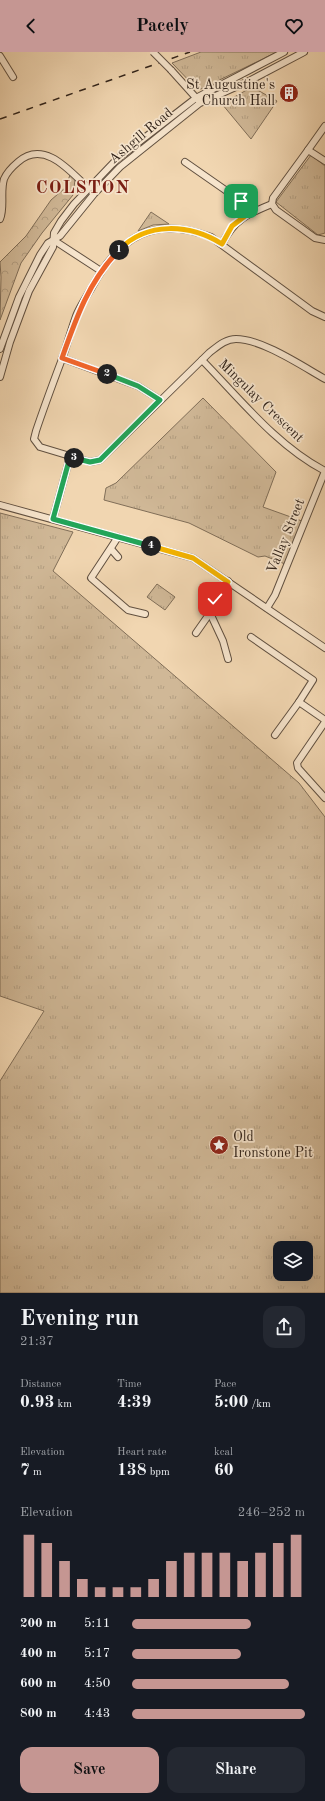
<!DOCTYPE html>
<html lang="en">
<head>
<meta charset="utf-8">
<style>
	:root { --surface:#171b24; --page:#242831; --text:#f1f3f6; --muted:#9ea1a6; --accent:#c59692 }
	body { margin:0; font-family:"Old Standard TT",serif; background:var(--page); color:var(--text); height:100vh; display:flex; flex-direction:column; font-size:15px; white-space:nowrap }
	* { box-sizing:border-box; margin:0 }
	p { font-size:13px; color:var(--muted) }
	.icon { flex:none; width:22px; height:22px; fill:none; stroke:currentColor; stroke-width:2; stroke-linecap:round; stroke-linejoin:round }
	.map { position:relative; height:1241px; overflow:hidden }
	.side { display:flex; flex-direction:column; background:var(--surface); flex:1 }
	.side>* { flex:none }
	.fabs { position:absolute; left:273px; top:1189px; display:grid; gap:8px }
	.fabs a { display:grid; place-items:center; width:40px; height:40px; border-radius:8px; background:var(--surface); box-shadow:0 4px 16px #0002; font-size:20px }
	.pin { position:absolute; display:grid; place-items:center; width:34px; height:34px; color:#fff; margin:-17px; border-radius:8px; box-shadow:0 2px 6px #0006 }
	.km { position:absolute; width:20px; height:20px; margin:-10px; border-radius:50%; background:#222; color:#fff; font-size:11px; line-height:20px; text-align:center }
	.round { display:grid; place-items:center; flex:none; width:42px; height:42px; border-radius:12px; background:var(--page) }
	.summary { display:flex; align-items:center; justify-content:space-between; height:68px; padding:0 20px }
	h1 { font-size:22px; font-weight:700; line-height:30px }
	.figures { display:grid; grid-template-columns:repeat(3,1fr); gap:6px; height:68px; padding:4px 20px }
	.figures div { display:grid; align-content:center }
	.figures b { font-size:17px; font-weight:700 }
	.figures small { font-size:11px; font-weight:400 }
	.figures p { font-size:11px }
	.chart { height:112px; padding:8px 20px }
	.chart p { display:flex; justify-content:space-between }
	.chart svg { width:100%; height:72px; margin-top:4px; stroke:var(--accent); stroke-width:6 }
	.cta { display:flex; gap:8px; margin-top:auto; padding:8px 20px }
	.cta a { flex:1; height:46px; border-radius:12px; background:var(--accent); color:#111; font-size:16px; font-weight:700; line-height:46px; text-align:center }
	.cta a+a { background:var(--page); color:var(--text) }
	ul { padding:0 20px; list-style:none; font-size:13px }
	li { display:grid; grid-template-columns:64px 48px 1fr; align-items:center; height:30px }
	li i { height:10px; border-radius:5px; background:var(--accent) }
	header { display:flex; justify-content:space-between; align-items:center; height:52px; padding:0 20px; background:var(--accent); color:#111; font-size:18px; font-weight:700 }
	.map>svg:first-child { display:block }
	.grass { fill:url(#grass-tufts); stroke:#806e58; fill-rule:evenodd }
	.forest { fill:url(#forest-crowns); stroke:#806e58 }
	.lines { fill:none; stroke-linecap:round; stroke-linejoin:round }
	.minor-casing { stroke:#615040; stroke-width:8 }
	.minor { stroke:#f6e4cc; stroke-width:6 }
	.rail { stroke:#31231a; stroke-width:1.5; stroke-dasharray:7 7; stroke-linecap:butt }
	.minor-bridge-casing { stroke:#615040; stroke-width:8; stroke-linecap:butt }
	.minor-bridge { stroke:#f6e4cc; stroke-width:6 }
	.split-1-casing { stroke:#fff; stroke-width:8 }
	.split-2-casing { stroke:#fff; stroke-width:8 }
	.split-3-casing { stroke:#fff; stroke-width:8 }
	.split-4-casing { stroke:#fff; stroke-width:8 }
	.split-5-casing { stroke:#fff; stroke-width:8 }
	.split-1 { stroke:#f5b400; stroke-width:5 }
	.split-2 { stroke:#f0652b; stroke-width:5 }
	.split-3 { stroke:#22a559; stroke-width:5 }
	.split-4 { stroke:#22a559; stroke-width:5 }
	.split-5 { stroke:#f5b400; stroke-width:5 }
	.labels { text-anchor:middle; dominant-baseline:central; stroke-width:3.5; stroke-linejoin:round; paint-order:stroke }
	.poi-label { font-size:14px; fill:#31231a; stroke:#f6e4cc; text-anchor:end }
	.street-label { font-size:14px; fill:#31231a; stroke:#f6e4cc }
	.district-label { font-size:18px; font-weight:bold; letter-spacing:1px; fill:#7a1f14; stroke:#f6e4cc }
</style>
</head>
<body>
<header><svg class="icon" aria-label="back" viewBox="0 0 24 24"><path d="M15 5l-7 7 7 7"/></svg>Pacely<svg class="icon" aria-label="heart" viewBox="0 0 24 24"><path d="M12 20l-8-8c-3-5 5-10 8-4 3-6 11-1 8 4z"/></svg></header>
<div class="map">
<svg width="325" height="1241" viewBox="0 0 325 1241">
	<defs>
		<pattern id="grass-tufts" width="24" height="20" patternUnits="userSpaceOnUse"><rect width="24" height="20" fill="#d0b897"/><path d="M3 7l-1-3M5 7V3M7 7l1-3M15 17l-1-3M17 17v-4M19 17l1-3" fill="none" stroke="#b39e82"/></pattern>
		<pattern id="forest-crowns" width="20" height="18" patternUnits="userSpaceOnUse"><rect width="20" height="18" fill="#d0b897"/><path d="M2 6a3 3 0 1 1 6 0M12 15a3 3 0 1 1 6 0" fill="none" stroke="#b39e82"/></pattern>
	</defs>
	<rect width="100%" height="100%" fill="#f1d6b1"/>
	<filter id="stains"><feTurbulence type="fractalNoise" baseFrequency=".005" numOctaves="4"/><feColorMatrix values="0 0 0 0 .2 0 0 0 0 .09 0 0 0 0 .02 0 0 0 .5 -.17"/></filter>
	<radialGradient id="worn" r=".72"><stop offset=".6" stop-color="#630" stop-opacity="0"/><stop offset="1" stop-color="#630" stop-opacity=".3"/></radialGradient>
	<g class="grass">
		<polygon points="201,0 277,0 201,37 196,36 172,11"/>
		<polygon points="252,35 277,49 251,87 222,52"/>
		<polygon points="311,103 325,114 325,181 318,183 276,150"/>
		<polygon points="151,160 169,172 153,173 138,179"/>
		<polygon points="203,346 276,420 263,455 302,469 285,512 265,504 258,505 189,471 104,448 106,436 116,431"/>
		<path d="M0,461L73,480L53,519L299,731L325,765V1241H0V1029L44,959L0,944ZM280,1196H306V1222H280Z"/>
		<polygon points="157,532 175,545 165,558 147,545"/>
	</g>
	<polygon class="forest" points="70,123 75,128 73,143 42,181 21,211 0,268 1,225 0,210 26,184 51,148 65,136"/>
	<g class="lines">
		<defs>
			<g id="minor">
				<polyline points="0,4 13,25"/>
				<polyline points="171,18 198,48"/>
				<polyline points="308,98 325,74"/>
				<polyline points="325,109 308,98 273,146 272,152 276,158 315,186 325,188"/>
				<polyline points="185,110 241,149 249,161"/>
				<path d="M0,167C5,155 0,140 4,127C7,120 12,115 18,110C44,87 70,119 88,136"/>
				<polyline points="55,189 101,219"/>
				<path d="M222,192C234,168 247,162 272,152"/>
				<path d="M325,265L312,259L211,185C154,163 120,184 92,235C87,244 80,254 76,264C71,278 67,293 62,307C53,331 44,355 36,379L34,387L40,395L90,410L100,408L209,301C217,295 225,287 236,287C262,287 302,314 325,327"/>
				<polyline points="0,297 19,245 40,203 48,191 60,184 94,142 120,115 200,51 249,29 304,0"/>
				<polyline points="62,306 138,334 160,348"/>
				<path d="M202,308C240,347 277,394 325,419"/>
				<polyline points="0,325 10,290 29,239 53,195 54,181 61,169 74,152 117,107 196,46 284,0"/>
				<polyline points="0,453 193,506 325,596"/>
				<polyline points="53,467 70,405"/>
				<polyline points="118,485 91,526 128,558 145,562"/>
				<polyline points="111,497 118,505"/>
				<polyline points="267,556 275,543 325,419"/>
				<polyline points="196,581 210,561"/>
				<polyline points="251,585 313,628 299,650 325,668"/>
				<polyline points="228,607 223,589 210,561 211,554 215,547 228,529"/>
				<polyline points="325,670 297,711 298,716 325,746"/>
				<polyline points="275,683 299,650"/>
			</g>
		</defs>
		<use href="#minor" class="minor-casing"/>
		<use href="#minor" class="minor"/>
		<polyline class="rail" points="0,67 190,0"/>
		<defs>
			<polyline id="minor-bridge" points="153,0 171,18"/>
		</defs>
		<use href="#minor-bridge" class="minor-bridge-casing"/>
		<use href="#minor-bridge" class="minor-bridge"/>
	</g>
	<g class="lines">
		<defs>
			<path id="split-1" d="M119,198C147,169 190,172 222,192L232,174L249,161L241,149"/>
			<path id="split-2" d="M107,322L62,306C76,266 89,229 119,198"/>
			<polyline id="split-3" points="74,406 90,410 100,408 160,348 138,334 107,322"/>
			<polyline id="split-4" points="74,406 70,405 53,467 151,494"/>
			<polyline id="split-5" points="151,494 193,506 228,530 215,547"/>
		</defs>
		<use href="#split-1" class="split-1-casing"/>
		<use href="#split-2" class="split-2-casing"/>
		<use href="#split-3" class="split-3-casing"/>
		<use href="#split-4" class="split-4-casing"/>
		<use href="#split-5" class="split-5-casing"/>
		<use href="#split-1" class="split-1"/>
		<use href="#split-2" class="split-2"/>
		<use href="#split-3" class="split-3"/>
		<use href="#split-4" class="split-4"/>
		<use href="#split-5" class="split-5"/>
	</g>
	<defs>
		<symbol id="building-disc" viewBox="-11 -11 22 22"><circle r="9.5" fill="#8f2418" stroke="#f6e4cc"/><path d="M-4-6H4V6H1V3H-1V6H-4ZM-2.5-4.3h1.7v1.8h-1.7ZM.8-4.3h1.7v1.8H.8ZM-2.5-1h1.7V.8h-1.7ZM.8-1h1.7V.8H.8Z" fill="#fff"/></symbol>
		<symbol id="sight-disc" viewBox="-11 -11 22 22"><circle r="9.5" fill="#8f2418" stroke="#f6e4cc"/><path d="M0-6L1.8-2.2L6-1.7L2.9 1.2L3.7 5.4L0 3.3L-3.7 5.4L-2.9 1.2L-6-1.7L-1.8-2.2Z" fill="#fff"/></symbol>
	</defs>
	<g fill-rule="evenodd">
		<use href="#building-disc" x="278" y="30" width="22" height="22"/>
		<use href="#sight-disc" x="208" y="1082" width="22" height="22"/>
	</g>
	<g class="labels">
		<g class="poi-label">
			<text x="275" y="33">St Augustine's<tspan x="275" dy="16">Church Hall</tspan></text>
			<text x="233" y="1085" text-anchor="start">Old<tspan x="233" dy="16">Ironstone Pit</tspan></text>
		</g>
		<g class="street-label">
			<text transform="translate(141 84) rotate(-40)">Ashgill Road</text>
			<text transform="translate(261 349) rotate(44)">Mingulay Crescent</text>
			<text transform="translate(286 484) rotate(-68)">Vallay Street</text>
		</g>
		<g class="district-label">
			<text x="83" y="136">COLSTON</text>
		</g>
	</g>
	<rect width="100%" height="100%" filter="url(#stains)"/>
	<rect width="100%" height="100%" fill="url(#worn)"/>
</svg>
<div class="fabs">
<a><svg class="icon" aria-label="layers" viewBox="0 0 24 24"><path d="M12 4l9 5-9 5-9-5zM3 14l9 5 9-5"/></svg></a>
</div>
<div class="pin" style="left:241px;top:149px;background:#1e9e55"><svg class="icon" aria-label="arrive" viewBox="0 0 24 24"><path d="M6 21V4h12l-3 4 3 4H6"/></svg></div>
<div class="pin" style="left:215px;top:547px;background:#d93025"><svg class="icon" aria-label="check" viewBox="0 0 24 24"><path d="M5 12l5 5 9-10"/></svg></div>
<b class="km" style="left:119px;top:198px">1</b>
<b class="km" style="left:107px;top:322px">2</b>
<b class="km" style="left:74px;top:406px">3</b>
<b class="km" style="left:151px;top:494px">4</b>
</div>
<section class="side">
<div class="summary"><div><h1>Evening run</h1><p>21:37</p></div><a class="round"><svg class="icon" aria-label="share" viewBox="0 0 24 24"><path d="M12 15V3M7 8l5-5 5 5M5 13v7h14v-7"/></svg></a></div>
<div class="figures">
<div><p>Distance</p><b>0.93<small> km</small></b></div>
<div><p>Time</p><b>4:39</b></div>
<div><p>Pace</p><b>5:00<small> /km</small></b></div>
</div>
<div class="figures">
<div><p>Elevation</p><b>7<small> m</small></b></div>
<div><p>Heart rate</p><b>138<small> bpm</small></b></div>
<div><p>kcal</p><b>60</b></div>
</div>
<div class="chart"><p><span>Elevation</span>246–252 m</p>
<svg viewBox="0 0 160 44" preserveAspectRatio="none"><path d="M5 44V6M15 44V11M25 44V22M35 44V33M45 44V38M55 44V38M65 44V38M75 44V33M85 44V22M95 44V17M105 44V17M115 44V17M125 44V22M135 44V17M145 44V11M155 44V6"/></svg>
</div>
<ul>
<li><b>200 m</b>5:11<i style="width:69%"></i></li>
<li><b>400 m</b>5:17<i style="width:63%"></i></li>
<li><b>600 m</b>4:50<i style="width:91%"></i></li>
<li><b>800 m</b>4:43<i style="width:100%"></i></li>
</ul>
<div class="cta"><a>Save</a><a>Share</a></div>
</section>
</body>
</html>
